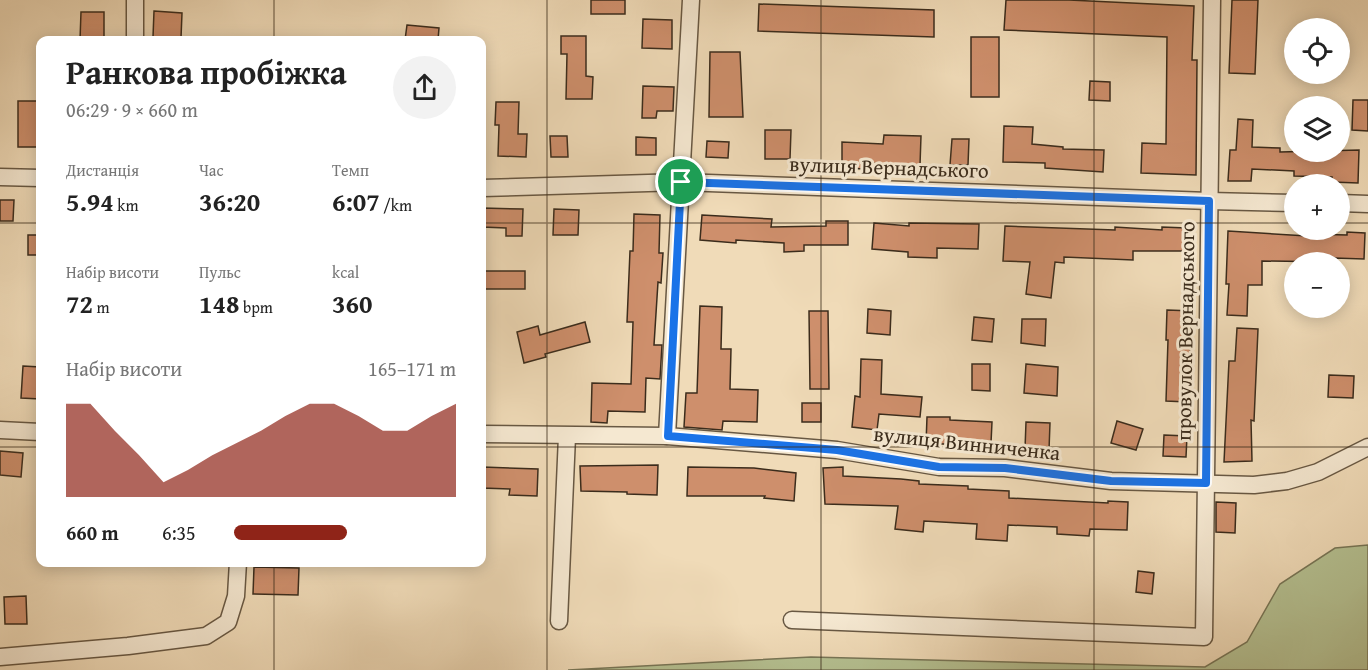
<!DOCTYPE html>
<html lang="uk">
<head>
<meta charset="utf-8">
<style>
	:root { --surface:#fff; --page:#f2f2f2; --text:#222; --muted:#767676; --accent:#8f2418 }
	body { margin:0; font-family:"Gentium Book Plus",serif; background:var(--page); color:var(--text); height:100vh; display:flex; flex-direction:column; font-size:22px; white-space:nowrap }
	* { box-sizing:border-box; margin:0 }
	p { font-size:20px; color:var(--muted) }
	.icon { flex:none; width:33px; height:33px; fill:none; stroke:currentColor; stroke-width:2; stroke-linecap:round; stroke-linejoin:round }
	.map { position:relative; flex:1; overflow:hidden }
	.details { position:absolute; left:36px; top:36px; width:450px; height:531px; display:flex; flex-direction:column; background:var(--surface); border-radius:12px; box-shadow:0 3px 15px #0003 }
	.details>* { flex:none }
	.fabs { position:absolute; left:1284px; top:18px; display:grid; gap:12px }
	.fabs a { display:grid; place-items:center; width:66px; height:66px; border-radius:50%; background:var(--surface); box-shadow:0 3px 15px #0003; font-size:30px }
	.pin { position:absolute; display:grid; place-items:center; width:51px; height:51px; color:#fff; margin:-26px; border:3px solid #fff; border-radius:50%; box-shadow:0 2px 6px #0007 }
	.round { display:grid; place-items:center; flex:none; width:63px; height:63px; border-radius:32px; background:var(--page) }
	.headline { display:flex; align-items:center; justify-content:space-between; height:102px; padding:0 30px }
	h1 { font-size:33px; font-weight:600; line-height:45px }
	.stats { display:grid; grid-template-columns:repeat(3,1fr); gap:9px; height:102px; padding:6px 30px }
	.stats div { display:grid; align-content:center }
	.stats b { font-size:26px; font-weight:600 }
	.stats small { font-size:16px; font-weight:400 }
	.stats p { font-size:16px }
	.chart { height:168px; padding:12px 30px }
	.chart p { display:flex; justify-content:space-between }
	.chart svg { width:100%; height:108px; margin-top:6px; fill:var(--accent); opacity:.7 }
	ul { padding:0 30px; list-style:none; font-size:20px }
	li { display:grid; grid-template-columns:96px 72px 1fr; align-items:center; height:45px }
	li i { height:15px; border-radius:8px; background:var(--accent) }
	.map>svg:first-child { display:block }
	.green { fill:#b5c192; stroke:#787657; stroke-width:1.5 }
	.building { fill:#ce8f6c; stroke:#3b2c1c; stroke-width:1.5 }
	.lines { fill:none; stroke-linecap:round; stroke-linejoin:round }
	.minor-casing { stroke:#685843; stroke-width:19 }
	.minor { stroke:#f5e8d1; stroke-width:16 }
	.route-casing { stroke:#fff; stroke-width:12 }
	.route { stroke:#1a73e8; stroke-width:8 }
	.grid { fill:none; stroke:#3b2c1c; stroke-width:1.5; stroke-opacity:0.55 }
	.labels { text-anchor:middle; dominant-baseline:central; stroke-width:6; stroke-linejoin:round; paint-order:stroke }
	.street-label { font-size:21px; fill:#3b2c1c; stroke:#f5e8d1 }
</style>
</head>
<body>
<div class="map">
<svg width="1368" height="670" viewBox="0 0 1368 670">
	<rect width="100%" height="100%" fill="#f0dbb8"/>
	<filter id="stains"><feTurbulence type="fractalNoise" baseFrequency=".00333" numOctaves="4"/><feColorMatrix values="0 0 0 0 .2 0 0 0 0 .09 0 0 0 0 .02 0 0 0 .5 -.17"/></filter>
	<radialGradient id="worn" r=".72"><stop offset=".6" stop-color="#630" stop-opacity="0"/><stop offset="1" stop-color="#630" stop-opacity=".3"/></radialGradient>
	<polygon class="green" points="1368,545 1368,670 568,670 811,657 1205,667 1247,642 1280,584 1335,548"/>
	<g class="building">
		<rect x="591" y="0" width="34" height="14"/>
		<polygon points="1006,0 1069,0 1194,6 1192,60 1197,60 1196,175 1141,173 1142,143 1166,144 1167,37 1004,30"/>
		<polygon points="1232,0 1258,0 1255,74 1229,73"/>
		<polygon points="759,4 934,10 934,37 758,31"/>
		<polygon points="154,11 182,13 181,38 153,37"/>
		<polygon points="81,12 104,12 104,40 80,40"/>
		<polygon points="643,19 672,20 672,49 642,48"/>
		<polygon points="407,25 439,28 438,40 405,40"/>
		<polygon points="561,36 586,36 586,76 593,77 592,99 566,99 567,54 561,54"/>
		<rect x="971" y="37" width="28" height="60"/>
		<polygon points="710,52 740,52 743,117 709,117"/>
		<polygon points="1090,81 1110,82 1110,101 1089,100"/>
		<polygon points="643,86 674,87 673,111 657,111 656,118 642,118"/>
		<polygon points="1353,100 1368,100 1368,131 1352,130"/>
		<rect x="18" y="101" width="22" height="46"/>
		<polygon points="496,102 519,102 518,134 527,134 526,157 498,156 499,125 495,125"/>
		<polygon points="1238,119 1253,120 1252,147 1280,148 1280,152 1359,150 1358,183 1332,182 1332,177 1294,176 1294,171 1252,169 1251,181 1228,181 1230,150 1236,150"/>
		<polygon points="1004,126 1033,127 1032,144 1063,147 1063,149 1104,150 1103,172 1045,168 1045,163 1003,162"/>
		<polygon points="765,130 791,130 790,159 765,159"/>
		<polygon points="884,135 921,136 920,165 865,163 865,169 842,168 842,142 883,144"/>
		<polygon points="550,136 567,136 568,157 551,157"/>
		<polygon points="636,137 656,138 656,155 636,155"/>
		<polygon points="952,139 969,139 968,165 950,165"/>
		<polygon points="707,141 729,142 728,158 706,157"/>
		<polygon points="0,200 14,200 13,221 0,221"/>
		<polygon points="482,208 523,209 522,236 506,236 506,228 482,227"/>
		<polygon points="554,209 579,210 578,235 553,235"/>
		<polygon points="634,214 660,215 659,253 663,253 661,283 658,282 654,345 662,345 660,379 646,378 645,412 608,411 607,423 591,422 592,383 631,384 633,322 627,322 630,251 633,251"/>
		<polygon points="702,215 772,219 771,227 826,226 826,221 848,221 848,245 804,245 804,251 784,252 784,243 736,240 736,243 700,240"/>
		<polygon points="874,223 909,226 909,223 979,224 978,249 937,248 937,258 908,257 908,252 872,249"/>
		<polygon points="1005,226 1115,230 1115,227 1162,230 1162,227 1187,228 1186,251 1133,251 1133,260 1064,257 1064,263 1055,262 1051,298 1026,294 1030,262 1003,261"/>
		<polygon points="1228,231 1307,236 1307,234 1347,235 1347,232 1365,233 1364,259 1334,258 1334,262 1262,261 1262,285 1248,285 1247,316 1227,315 1229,284 1226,284"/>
		<rect x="28" y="235" width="12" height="20"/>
		<rect x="482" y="271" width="43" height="18"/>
		<polygon points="700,306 722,307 721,349 731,349 730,389 758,390 757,422 723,421 722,430 684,427 686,393 697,393"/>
		<polygon points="868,309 891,311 890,335 867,333"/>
		<polygon points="1167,310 1193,311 1187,402 1166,401 1168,340 1166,340"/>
		<polygon points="809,311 828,311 829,389 810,389"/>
		<polygon points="974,317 994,319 992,342 972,340"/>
		<polygon points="1022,319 1046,319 1045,346 1021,343"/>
		<polygon points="585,322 590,342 545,354 546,357 524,363 517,332 538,326 540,335"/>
		<polygon points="1237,328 1258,329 1254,421 1251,420 1252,461 1224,462 1229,361 1235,361"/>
		<polygon points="861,359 882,360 881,394 922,397 920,417 879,414 877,430 852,427 855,396 860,397"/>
		<polygon points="972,364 990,364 990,391 972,390"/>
		<polygon points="1026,364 1058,367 1057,396 1024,393"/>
		<polygon points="23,366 40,367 40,399 21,398"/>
		<polygon points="1329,375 1354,376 1353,398 1328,397"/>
		<rect x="802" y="403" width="19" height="19"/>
		<polygon points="927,417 950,417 950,420 992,422 991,443 949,441 949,444 926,444"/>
		<polygon points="1117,421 1143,429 1136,450 1111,443"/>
		<polygon points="1026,422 1050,423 1049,450 1025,449"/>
		<polygon points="1164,435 1187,436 1186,457 1163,456"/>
		<polygon points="0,451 23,453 21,477 0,475"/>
		<polygon points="658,465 657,495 627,494 627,492 581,491 580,466"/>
		<polygon points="482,467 538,469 537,496 509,495 510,489 482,488"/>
		<polygon points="688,467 754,468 796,473 794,501 764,498 765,496 687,496"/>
		<polygon points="843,467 843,476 901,479 919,481 919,484 968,486 968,489 1009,491 1009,498 1108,503 1108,501 1128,502 1127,530 1090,529 1089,536 1057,534 1057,527 1008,525 1007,541 976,539 977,524 924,521 923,532 895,529 898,506 825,504 823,468"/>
		<polygon points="1216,502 1236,503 1235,533 1216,532"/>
		<polygon points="254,567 299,568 298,595 253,594"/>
		<polygon points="1138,571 1154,573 1152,594 1136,592"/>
		<polygon points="26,596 27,624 5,624 4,597"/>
	</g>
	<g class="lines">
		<defs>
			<g id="minor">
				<polyline points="135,0 135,40"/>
				<polyline points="0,177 40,178"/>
				<polyline points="482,188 681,182 1209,201 1294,203"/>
				<polyline points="1340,203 1368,204"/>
				<polyline points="0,430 40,432"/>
				<polyline points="482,434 667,436 837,450 939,467 1005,468 1111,481 1254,485 1287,481 1318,472 1368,447"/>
				<polyline points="667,436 691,0"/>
				<polyline points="792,620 1204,637 1212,0"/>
				<polyline points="559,621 567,436"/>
				<polyline points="0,657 128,646 206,636 228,622 236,596 238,562"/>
			</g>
		</defs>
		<use href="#minor" class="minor-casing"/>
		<use href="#minor" class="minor"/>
	</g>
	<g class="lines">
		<defs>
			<polygon id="route" points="681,182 1209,201 1206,483 1111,481 1005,468 939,467 837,450 668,436"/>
		</defs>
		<use href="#route" class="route-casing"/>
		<use href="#route" class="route"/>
	</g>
	<path class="grid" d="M274,0V40M547,0V670M821,0V670M1094,0V670M0,223H40M482,223H1294M1340,223H1368M0,447H40M482,447H1368M274,562V670"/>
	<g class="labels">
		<g class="street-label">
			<text transform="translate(889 167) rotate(2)">вулиця Вернадського</text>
			<text transform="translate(1185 331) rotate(-89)">провулок Вернадського</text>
			<text transform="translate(967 443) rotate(6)">вулиця Винниченка</text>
		</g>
	</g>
	<rect width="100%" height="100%" filter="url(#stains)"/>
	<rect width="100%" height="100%" fill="url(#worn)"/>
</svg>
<div class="fabs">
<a><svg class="icon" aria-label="locate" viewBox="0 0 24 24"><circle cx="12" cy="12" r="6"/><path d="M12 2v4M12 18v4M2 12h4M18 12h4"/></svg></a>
<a><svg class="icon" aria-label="layers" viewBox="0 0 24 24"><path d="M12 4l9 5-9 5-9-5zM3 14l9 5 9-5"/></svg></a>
<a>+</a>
<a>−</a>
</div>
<div class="pin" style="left:681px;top:182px;background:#1e9e55"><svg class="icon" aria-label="arrive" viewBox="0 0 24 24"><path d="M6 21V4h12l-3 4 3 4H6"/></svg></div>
<section class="details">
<div class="headline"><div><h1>Ранкова пробіжка</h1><p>06:29 · 9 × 660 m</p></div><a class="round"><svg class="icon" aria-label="share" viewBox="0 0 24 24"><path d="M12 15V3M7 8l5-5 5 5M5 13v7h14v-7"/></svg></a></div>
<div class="stats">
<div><p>Дистанція</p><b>5.94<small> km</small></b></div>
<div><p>Час</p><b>36:20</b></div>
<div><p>Темп</p><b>6:07<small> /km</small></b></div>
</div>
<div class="stats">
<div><p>Набір висоти</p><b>72<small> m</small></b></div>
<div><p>Пульс</p><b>148<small> bpm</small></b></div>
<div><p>kcal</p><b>360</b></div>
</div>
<div class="chart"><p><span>Набір висоти</span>165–171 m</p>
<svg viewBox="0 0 160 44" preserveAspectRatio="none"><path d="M0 44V6L10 6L20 17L30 27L40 38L50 33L60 27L70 22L80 17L90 11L100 6L110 6L120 11L130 17L140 17L150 11L160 6V44z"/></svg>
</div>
<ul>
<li><b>660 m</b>6:35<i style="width:51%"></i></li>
</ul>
</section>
</div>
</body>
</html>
